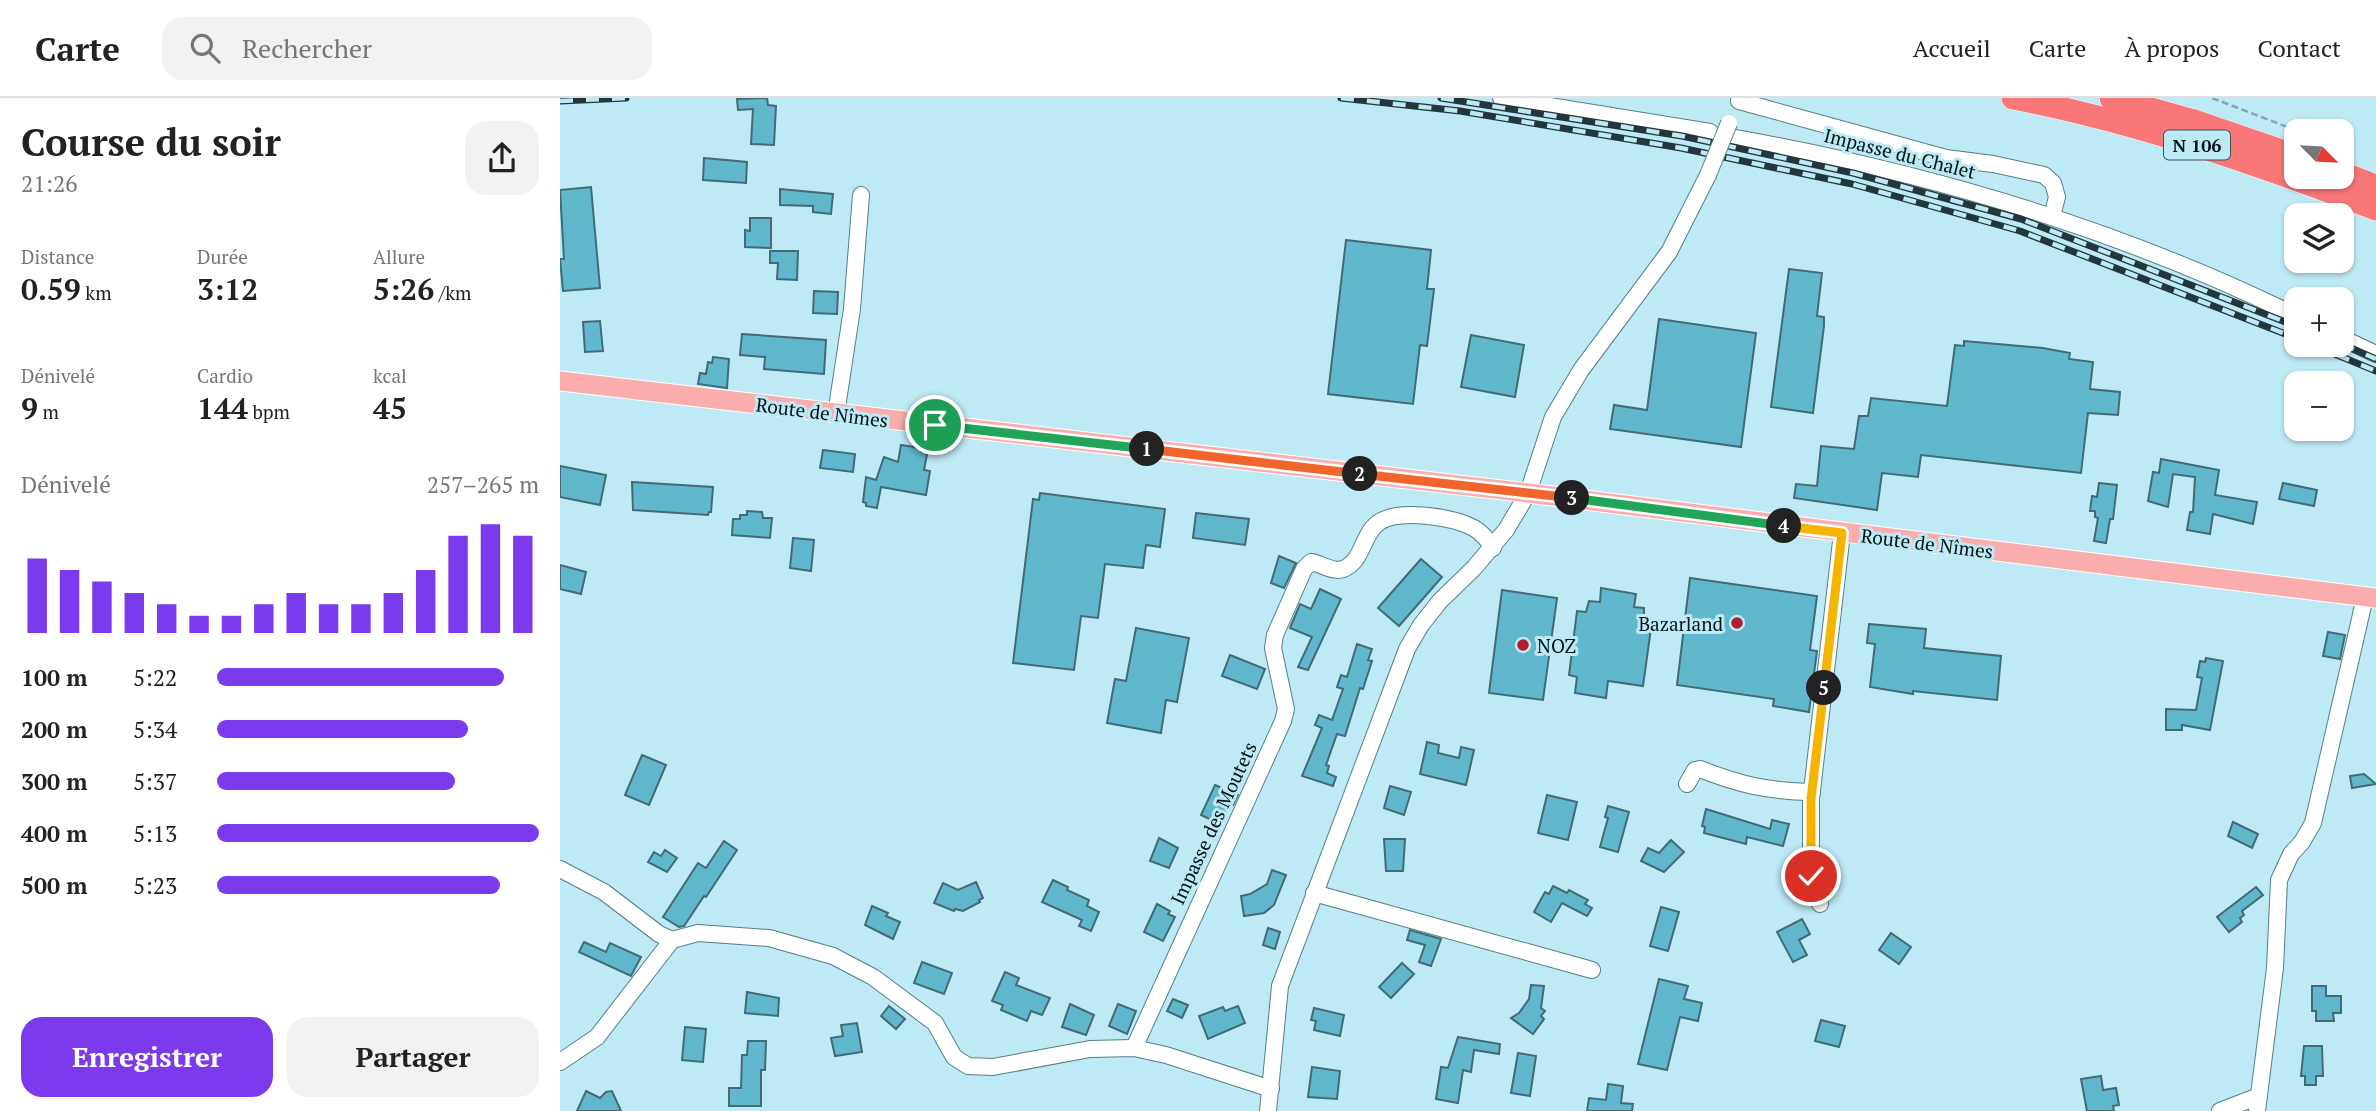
<!DOCTYPE html>
<html lang="fr">
<head>
<meta charset="utf-8">
<style>
	:root { --surface:#fff; --page:#f2f2f2; --text:#222; --muted:#767676; --line:#e0e0e0; --accent:#7c3aed }
	body { margin:0; font-family:"PT Serif",serif; background:var(--page); color:var(--text); height:100vh; display:flex; flex-direction:column; font-size:26px; white-space:nowrap }
	* { box-sizing:border-box; margin:0 }
	p { font-size:23px; color:var(--muted) }
	.icon { flex:none; width:38px; height:38px; fill:none; stroke:currentColor; stroke-width:2; stroke-linecap:round; stroke-linejoin:round }
	.map { position:relative; flex:1; overflow:hidden }
	.drawer { display:flex; flex-direction:column; background:var(--surface); width:560px }
	.drawer>* { flex:none }
	.needle { width:46px; rotate:114deg }
	.tools { position:absolute; left:1724px; top:21px; display:grid; gap:14px }
	.tools a { display:grid; place-items:center; width:70px; height:70px; border-radius:14px; background:var(--surface); box-shadow:0 2px 5px #0004; font-size:35px }
	.pin { position:absolute; display:grid; place-items:center; width:60px; height:60px; color:#fff; margin:-30px; border:4px solid #fff; border-radius:50%; box-shadow:0 2px 7px #0007 }
	.km { position:absolute; width:35px; height:35px; margin:-18px; border-radius:50%; background:#222; color:#fff; font-size:19px; line-height:35px; text-align:center }
	.round { display:grid; place-items:center; flex:none; width:74px; height:74px; border-radius:21px; background:var(--page) }
	.summary { display:flex; align-items:center; justify-content:space-between; height:119px; padding:0 21px }
	h1 { font-size:38px; font-weight:700; line-height:52px }
	.metrics { display:grid; grid-template-columns:repeat(3,1fr); gap:10px; height:119px; padding:7px 21px }
	.metrics div { display:grid; align-content:center }
	.metrics b { font-size:30px; font-weight:700 }
	.metrics small { font-size:19px; font-weight:400 }
	.metrics p { font-size:19px }
	.chart { height:196px; padding:14px 21px }
	.chart p { display:flex; justify-content:space-between }
	.chart svg { width:100%; height:126px; margin-top:7px; stroke:var(--accent); stroke-width:6 }
	.cta { display:flex; gap:14px; margin-top:auto; padding:14px 21px }
	.cta a { flex:1; height:80px; border-radius:21px; background:var(--accent); color:#fff; font-size:28px; font-weight:700; line-height:80px; text-align:center }
	.cta a+a { background:var(--page); color:var(--text) }
	ul { padding:0 21px; list-style:none; font-size:23px }
	li { display:grid; grid-template-columns:112px 84px 1fr; align-items:center; height:52px }
	li i { height:18px; border-radius:9px; background:var(--accent) }
	header { display:flex; align-items:center; gap:42px; box-sizing:border-box; height:98px; padding:0 35px; background:var(--surface); border-bottom:2px solid var(--line) }
	header strong { font-size:33px }
	nav { display:flex; gap:38px; margin-inline-start:auto; font-size:24px }
	.search { width:490px; height:63px; background:var(--page); display:flex; align-items:center; gap:18px; box-sizing:border-box; padding:0 24px; border-radius:21px; color:var(--muted); font-size:26px }
	main { display:flex; flex:1; min-height:0 }
	.map>svg:first-child { display:block }
	.building { fill:#61b7cb; stroke:#426b75; stroke-width:2 }
	.lines { fill:none; stroke-linecap:round; stroke-linejoin:round }
	.minor-casing { stroke:#557e88; stroke-width:18 }
	.major-casing { stroke:#fff; stroke-width:21 }
	.highway-casing { stroke:#fff; stroke-width:24 }
	.path { stroke:#84a7b0; stroke-width:2.5; stroke-dasharray:7 3.5; stroke-linecap:butt }
	.minor { stroke:#fff; stroke-width:16 }
	.major { stroke:#fbadad; stroke-width:19 }
	.highway { stroke:#f97777; stroke-width:23 }
	.rail-casing { stroke:#22363b; stroke-width:7 }
	.rail { stroke:#beeaf5; stroke-width:4.5; stroke-dasharray:13; stroke-linecap:butt }
	.minor-bridge-casing { stroke:#557e88; stroke-width:18; stroke-linecap:butt }
	.minor-bridge { stroke:#fff; stroke-width:16 }
	.split-1-casing { stroke:#fff; stroke-width:14 }
	.split-2-casing { stroke:#fff; stroke-width:14 }
	.split-3-casing { stroke:#fff; stroke-width:14 }
	.split-4-casing { stroke:#fff; stroke-width:14 }
	.split-5-casing { stroke:#fff; stroke-width:14 }
	.split-6-casing { stroke:#fff; stroke-width:14 }
	.split-1 { stroke:#22a559; stroke-width:9 }
	.split-2 { stroke:#f0652b; stroke-width:9 }
	.split-3 { stroke:#f0652b; stroke-width:9 }
	.split-4 { stroke:#22a559; stroke-width:9 }
	.split-5 { stroke:#f5b400; stroke-width:9 }
	.split-6 { stroke:#f5b400; stroke-width:9 }
	.poi-dot { fill:#b11e2e; stroke:#beeaf5; stroke-width:2.5 }
	.labels { text-anchor:middle; dominant-baseline:central; stroke-width:6; stroke-linejoin:round; paint-order:stroke }
	.shield { fill:#beeaf5; stroke:#3c545a; stroke-width:2 }
	.shield-label { font-size:18px; font-weight:bold; fill:#041317 }
	.street-label { font-size:19px; fill:#041317; stroke:#beeaf5 }
	.poi-label { font-size:19px; fill:#041317; stroke:#beeaf5; text-anchor:end }
</style>
</head>
<body>
<header>
<strong>Carte</strong>
<div class="search"><svg class="icon" aria-label="search" viewBox="0 0 24 24"><circle cx="10" cy="10" r="6"/><path d="M15 15l6 6"/></svg>Rechercher</div>
<nav><a>Accueil</a><a>Carte</a><a>À propos</a><a>Contact</a></nav>
</header>
<main>
<section class="drawer">
<div class="summary"><div><h1>Course du soir</h1><p>21:26</p></div><a class="round"><svg class="icon" aria-label="share" viewBox="0 0 24 24"><path d="M12 15V3M7 8l5-5 5 5M5 13v7h14v-7"/></svg></a></div>
<div class="metrics">
<div><p>Distance</p><b>0.59<small> km</small></b></div>
<div><p>Durée</p><b>3:12</b></div>
<div><p>Allure</p><b>5:26<small> /km</small></b></div>
</div>
<div class="metrics">
<div><p>Dénivelé</p><b>9<small> m</small></b></div>
<div><p>Cardio</p><b>144<small> bpm</small></b></div>
<div><p>kcal</p><b>45</b></div>
</div>
<div class="chart"><p><span>Dénivelé</span>257–265 m</p>
<svg viewBox="0 0 160 44" preserveAspectRatio="none"><path d="M5 44V18M15 44V22M25 44V26M35 44V30M45 44V34M55 44V38M65 44V38M75 44V34M85 44V30M95 44V34M105 44V34M115 44V30M125 44V22M135 44V10M145 44V6M155 44V10"/></svg>
</div>
<ul>
<li><b>100 m</b>5:22<i style="width:89%"></i></li>
<li><b>200 m</b>5:34<i style="width:78%"></i></li>
<li><b>300 m</b>5:37<i style="width:74%"></i></li>
<li><b>400 m</b>5:13<i style="width:100%"></i></li>
<li><b>500 m</b>5:23<i style="width:88%"></i></li>
</ul>
<div class="cta"><a>Enregistrer</a><a>Partager</a></div>
</section>
<div class="map">
<svg width="1816" height="1013" viewBox="0 0 1816 1013">
	<rect width="100%" height="100%" fill="#beeaf5"/>
	<g class="building">
		<polygon points="207,0 208,7 216,8 214,47 191,46 193,11 178,12 177,1"/>
		<polygon points="144,60 187,64 186,85 143,82"/>
		<polygon points="31,89 40,190 3,193 0,161 4,161 0,92"/>
		<polygon points="220,91 273,96 271,116 253,114 253,108 220,107"/>
		<polygon points="190,120 211,120 211,150 185,149 185,132 190,133"/>
		<polygon points="786,142 871,152 867,191 874,191 867,248 860,247 853,306 768,296"/>
		<polygon points="210,153 238,153 237,182 217,181 218,165 210,165"/>
		<polygon points="1229,171 1262,175 1257,218 1264,219 1264,228 1253,315 1211,309"/>
		<polygon points="254,193 278,194 277,216 253,215"/>
		<polygon points="1099,221 1196,235 1181,349 1050,331 1054,307 1087,312"/>
		<polygon points="40,223 43,253 25,254 23,224"/>
		<polygon points="182,236 266,242 264,276 204,271 205,259 180,257"/>
		<polygon points="911,237 964,247 955,299 901,289"/>
		<polygon points="1404,243 1483,250 1510,255 1509,261 1533,264 1530,291 1560,294 1558,317 1528,315 1521,375 1361,357 1358,379 1322,375 1317,412 1234,400 1236,386 1257,388 1261,348 1294,351 1299,318 1308,318 1311,300 1387,308 1395,247 1404,248"/>
		<polygon points="153,259 169,261 167,290 138,286 140,275 146,276 148,264 152,265"/>
		<polygon points="341,347 368,351 364,372 370,373 366,397 321,389 317,410 306,408 306,405 303,404 306,379 316,382 324,359 338,364"/>
		<polygon points="263,352 295,356 293,374 260,370"/>
		<polygon points="1601,361 1659,372 1655,397 1697,404 1693,426 1653,416 1650,436 1627,432 1630,414 1633,414 1635,379 1613,376 1608,409 1588,403 1593,374 1599,375"/>
		<polygon points="0,368 46,377 40,407 0,399"/>
		<polygon points="72,384 153,389 151,414 149,414 148,417 73,412"/>
		<polygon points="1539,385 1557,387 1553,421 1550,421 1546,445 1534,443 1538,420 1535,419 1535,413 1530,413 1532,398 1537,399"/>
		<polygon points="1723,385 1757,392 1754,408 1719,401"/>
		<polygon points="480,395 605,411 600,449 586,447 583,470 545,466 538,520 521,518 514,572 453,565 473,401 479,402"/>
		<polygon points="187,413 202,414 203,420 212,420 210,440 172,437 173,421 180,421 180,417 187,417"/>
		<polygon points="636,415 689,421 685,447 633,440"/>
		<polygon points="233,440 254,442 251,473 230,470"/>
		<polygon points="719,458 736,465 724,490 711,485"/>
		<polygon points="861,461 882,479 839,528 818,510"/>
		<polygon points="0,467 26,474 21,496 0,491"/>
		<polygon points="1130,480 1257,498 1250,552 1257,553 1249,614 1213,608 1214,601 1117,587"/>
		<polygon points="1041,490 1076,496 1074,509 1084,510 1084,522 1092,523 1083,588 1048,583 1046,600 1015,595 1017,579 1009,577 1017,513 1026,514 1029,503 1040,504"/>
		<polygon points="760,491 781,501 748,572 738,569 752,539 730,530 740,506 751,511"/>
		<polygon points="942,492 997,500 983,602 929,595"/>
		<polygon points="1309,526 1366,531 1364,550 1441,558 1437,602 1353,593 1353,596 1310,589 1315,546 1307,545"/>
		<polygon points="576,530 629,540 617,604 606,602 601,635 547,625 555,581 566,583"/>
		<polygon points="1768,534 1785,537 1780,561 1763,558"/>
		<polygon points="797,546 812,551 808,562 812,563 803,591 800,590 785,638 777,636 766,667 769,668 767,675 776,679 773,688 742,678 762,630 755,627 759,617 772,622 783,591 777,589 781,577 787,579"/>
		<polygon points="670,557 705,571 697,591 662,578"/>
		<polygon points="1646,560 1663,563 1650,632 1622,627 1622,632 1606,632 1606,611 1636,612 1642,580 1637,579 1640,563 1645,564"/>
		<polygon points="867,644 879,647 878,655 899,660 901,649 914,652 906,687 860,676"/>
		<polygon points="82,657 106,667 89,707 65,697"/>
		<polygon points="1804,676 1816,686 1792,690 1790,678"/>
		<polygon points="655,687 678,697 673,707 669,705 660,726 641,717"/>
		<polygon points="830,688 851,694 844,717 824,710"/>
		<polygon points="987,697 1017,704 1008,742 978,735"/>
		<polygon points="1048,708 1069,714 1058,754 1040,749 1048,720 1045,719"/>
		<polygon points="1146,711 1210,731 1212,722 1229,726 1223,748 1187,739 1186,746 1144,735 1145,729 1142,728"/>
		<polygon points="1673,724 1698,736 1692,750 1668,738"/>
		<polygon points="599,740 618,750 609,770 590,763"/>
		<polygon points="824,741 845,741 843,773 826,773"/>
		<polygon points="1111,742 1124,754 1104,774 1081,763 1088,750 1099,755"/>
		<polygon points="164,743 177,752 146,799 144,798 124,828 119,829 103,819 138,765 146,770"/>
		<polygon points="105,752 117,760 107,774 88,764 94,754 101,758"/>
		<polygon points="712,772 726,777 714,807 704,815 684,818 681,798 690,796 707,786"/>
		<polygon points="493,782 508,789 507,792 529,802 527,808 539,814 531,833 519,828 522,822 482,804"/>
		<polygon points="416,784 423,800 419,802 420,804 403,813 395,811 394,813 374,805 383,785 398,792"/>
		<polygon points="993,788 1007,795 1009,792 1028,802 1025,806 1032,810 1027,818 1002,805 991,824 974,814 985,794 989,796"/>
		<polygon points="1696,789 1703,797 1682,813 1684,817 1680,820 1682,824 1669,834 1657,819"/>
		<polygon points="597,806 610,813 608,816 615,819 603,843 584,834"/>
		<polygon points="312,808 328,815 326,818 340,824 333,841 305,827"/>
		<polygon points="1101,809 1119,814 1108,853 1090,848"/>
		<polygon points="1242,821 1250,836 1239,842 1247,857 1233,864 1217,834"/>
		<polygon points="708,830 720,834 715,851 703,847"/>
		<polygon points="850,832 881,841 871,868 859,864 865,847 847,842"/>
		<polygon points="1331,835 1351,849 1339,866 1319,852"/>
		<polygon points="24,844 46,854 50,845 81,859 71,878 19,854"/>
		<polygon points="362,864 392,875 384,896 354,885"/>
		<polygon points="842,865 854,876 831,900 819,889"/>
		<polygon points="445,874 459,880 456,887 490,900 482,917 471,913 467,923 441,912 443,907 432,903"/>
		<polygon points="1099,881 1128,888 1124,901 1142,905 1138,923 1120,919 1107,972 1078,966"/>
		<polygon points="971,887 984,888 981,910 985,913 981,918 984,921 973,936 951,920 959,915 969,901"/>
		<polygon points="1752,888 1766,888 1766,898 1781,898 1781,915 1773,915 1774,923 1756,923 1756,913 1752,913"/>
		<polygon points="187,894 219,900 218,918 185,915"/>
		<polygon points="613,901 628,907 622,920 607,913"/>
		<polygon points="510,906 534,917 526,937 502,929"/>
		<polygon points="558,906 576,913 567,936 549,928"/>
		<polygon points="329,908 345,921 336,931 321,918"/>
		<polygon points="678,908 685,925 648,941 639,918 663,909 665,913"/>
		<polygon points="754,910 784,917 780,938 754,932 756,923 751,922"/>
		<polygon points="1261,922 1285,928 1279,949 1255,943"/>
		<polygon points="297,925 302,954 275,958 271,940 283,938 281,927"/>
		<polygon points="125,929 146,931 143,964 122,962"/>
		<polygon points="898,939 940,946 939,956 914,952 911,974 903,972 898,1005 876,1001 881,969 888,970"/>
		<polygon points="188,943 206,943 205,972 201,972 201,1008 169,1008 169,990 181,990 182,957 187,957"/>
		<polygon points="1744,948 1762,948 1763,978 1756,978 1756,987 1745,987 1745,978 1741,978"/>
		<polygon points="958,955 976,958 970,998 951,995"/>
		<polygon points="752,969 780,973 777,1001 748,999"/>
		<polygon points="1541,978 1543,992 1556,990 1559,1007 1553,1008 1554,1013 1527,1013 1521,981"/>
		<polygon points="1048,986 1063,988 1061,1005 1073,1006 1072,1013 1027,1013 1029,1000 1046,1002"/>
		<polygon points="26,993 40,1000 46,994 52,993 61,1013 17,1013"/>
	</g>
	<g class="lines">
		<defs>
			<g id="minor">
				<polyline points="941,0 1150,34"/>
				<polyline points="1179,3 1386,60 1433,66 1484,77 1493,85 1497,99 1492,118"/>
				<path d="M1176,40C1370,75 1559,131 1736,218"/>
				<polyline points="1782,240 1816,256"/>
				<polyline points="276,316 292,211 301,97"/>
				<path d="M1127,686L1135,672L1140,671C1181,687 1207,693 1252,694"/>
				<polyline points="0,771 44,794 99,836 112,842 138,835 209,840 273,858 313,879 375,925 394,959 408,968 433,969 530,951 574,950 606,957 711,991"/>
				<polyline points="754,795 1032,872"/>
				<polyline points="1260,806 1251,778 1251,701 1282,435"/>
				<path d="M574,950L723,623L726,611L713,550L715,537L744,471L751,464C763,466 776,477 787,469C803,460 803,436 818,425C838,410 893,419 914,430C922,435 928,442 933,450"/>
				<polyline points="0,964 37,939 112,842"/>
				<polyline points="708,1013 720,888 847,551 861,527 880,503 914,470 946,432 968,395 993,319 1021,272 1109,154 1148,77"/>
				<polyline points="1660,1013 1699,998"/>
				<polyline points="1697,1013 1715,870 1719,782 1731,756 1742,744 1753,725 1805,499"/>
			</g>
			<polyline id="major" points="0,283 968,395 1816,500"/>
			<g id="highway">
				<path d="M1453,0C1578,24 1697,66 1816,111"/>
				<polyline points="1551,0 1631,22 1736,58"/>
				<polyline points="1782,75 1816,88"/>
			</g>
		</defs>
		<use href="#minor" class="minor-casing"/>
		<use href="#major" class="major-casing"/>
		<use href="#highway" class="highway-casing"/>
		<g class="path">
			<polyline points="1652,0 1738,33"/>
			<polyline points="1772,33 1773,32"/>
		</g>
		<use href="#minor" class="minor"/>
		<use href="#major" class="major"/>
		<use href="#highway" class="highway"/>
		<defs>
			<g id="rail">
				<polyline points="781,0 900,13 1121,50 1292,86 1460,133 1736,240"/>
				<polyline points="881,0 1122,38 1293,75 1461,121 1736,228"/>
				<polyline points="0,3 66,0"/>
				<polyline points="1782,246 1816,261"/>
				<polyline points="1753,247 1816,273"/>
			</g>
		</defs>
		<use href="#rail" class="rail-casing"/>
		<use href="#rail" class="rail"/>
		<defs>
			<polyline id="minor-bridge" points="1148,77 1169,25"/>
		</defs>
		<use href="#minor-bridge" class="minor-bridge-casing"/>
		<use href="#minor-bridge" class="minor-bridge"/>
	</g>
	<g class="lines">
		<defs>
			<polyline id="split-1" points="375,327 587,351"/>
			<polyline id="split-2" points="587,351 800,376"/>
			<polyline id="split-3" points="800,376 1012,400"/>
			<polyline id="split-4" points="1012,400 1224,428"/>
			<polyline id="split-5" points="1224,428 1282,435 1264,590"/>
			<polyline id="split-6" points="1251,778 1251,701 1264,590"/>
		</defs>
		<use href="#split-1" class="split-1-casing"/>
		<use href="#split-2" class="split-2-casing"/>
		<use href="#split-3" class="split-3-casing"/>
		<use href="#split-4" class="split-4-casing"/>
		<use href="#split-5" class="split-5-casing"/>
		<use href="#split-6" class="split-6-casing"/>
		<use href="#split-1" class="split-1"/>
		<use href="#split-2" class="split-2"/>
		<use href="#split-3" class="split-3"/>
		<use href="#split-4" class="split-4"/>
		<use href="#split-5" class="split-5"/>
		<use href="#split-6" class="split-6"/>
	</g>
	<g class="poi-dot">
		<circle cx="1177" cy="525" r="7"/>
		<circle cx="963" cy="547" r="7"/>
	</g>
	<g class="labels">
		<rect class="shield" x="1604" y="32.5" width="66" height="29" rx="5"/>
		<g class="shield-label">
			<text x="1637" y="47">N 106</text>
		</g>
		<g class="street-label">
			<text transform="translate(1340 55) rotate(14)">Impasse du Chalet</text>
			<text transform="translate(262 314) rotate(7)">Route de Nîmes</text>
			<text transform="translate(1367 445) rotate(7)">Route de Nîmes</text>
			<text transform="translate(653 725) rotate(-65)">Impasse des Moutets</text>
		</g>
		<g class="poi-label">
			<text x="1163" y="525">Bazarland</text>
			<text x="977" y="547" text-anchor="start">NOZ</text>
		</g>
	</g>
</svg>
<div class="tools">
<a><svg class="needle" viewBox="-14 -14 28 28"><path d="M0-13l5 13h-10z" fill="#e53935"/><path d="M0 13l5-13h-10z" fill="#767676"/></svg></a>
<a><svg class="icon" aria-label="layers" viewBox="0 0 24 24"><path d="M12 4l9 5-9 5-9-5zM3 14l9 5 9-5"/></svg></a>
<a>+</a>
<a>−</a>
</div>
<div class="pin" style="left:375px;top:327px;background:#1e9e55"><svg class="icon" aria-label="arrive" viewBox="0 0 24 24"><path d="M6 21V4h12l-3 4 3 4H6"/></svg></div>
<div class="pin" style="left:1251px;top:778px;background:#d93025"><svg class="icon" aria-label="check" viewBox="0 0 24 24"><path d="M5 12l5 5 9-10"/></svg></div>
<b class="km" style="left:587px;top:351px">1</b>
<b class="km" style="left:800px;top:376px">2</b>
<b class="km" style="left:1012px;top:400px">3</b>
<b class="km" style="left:1224px;top:428px">4</b>
<b class="km" style="left:1264px;top:590px">5</b>
</div>
</main>
</body>
</html>
